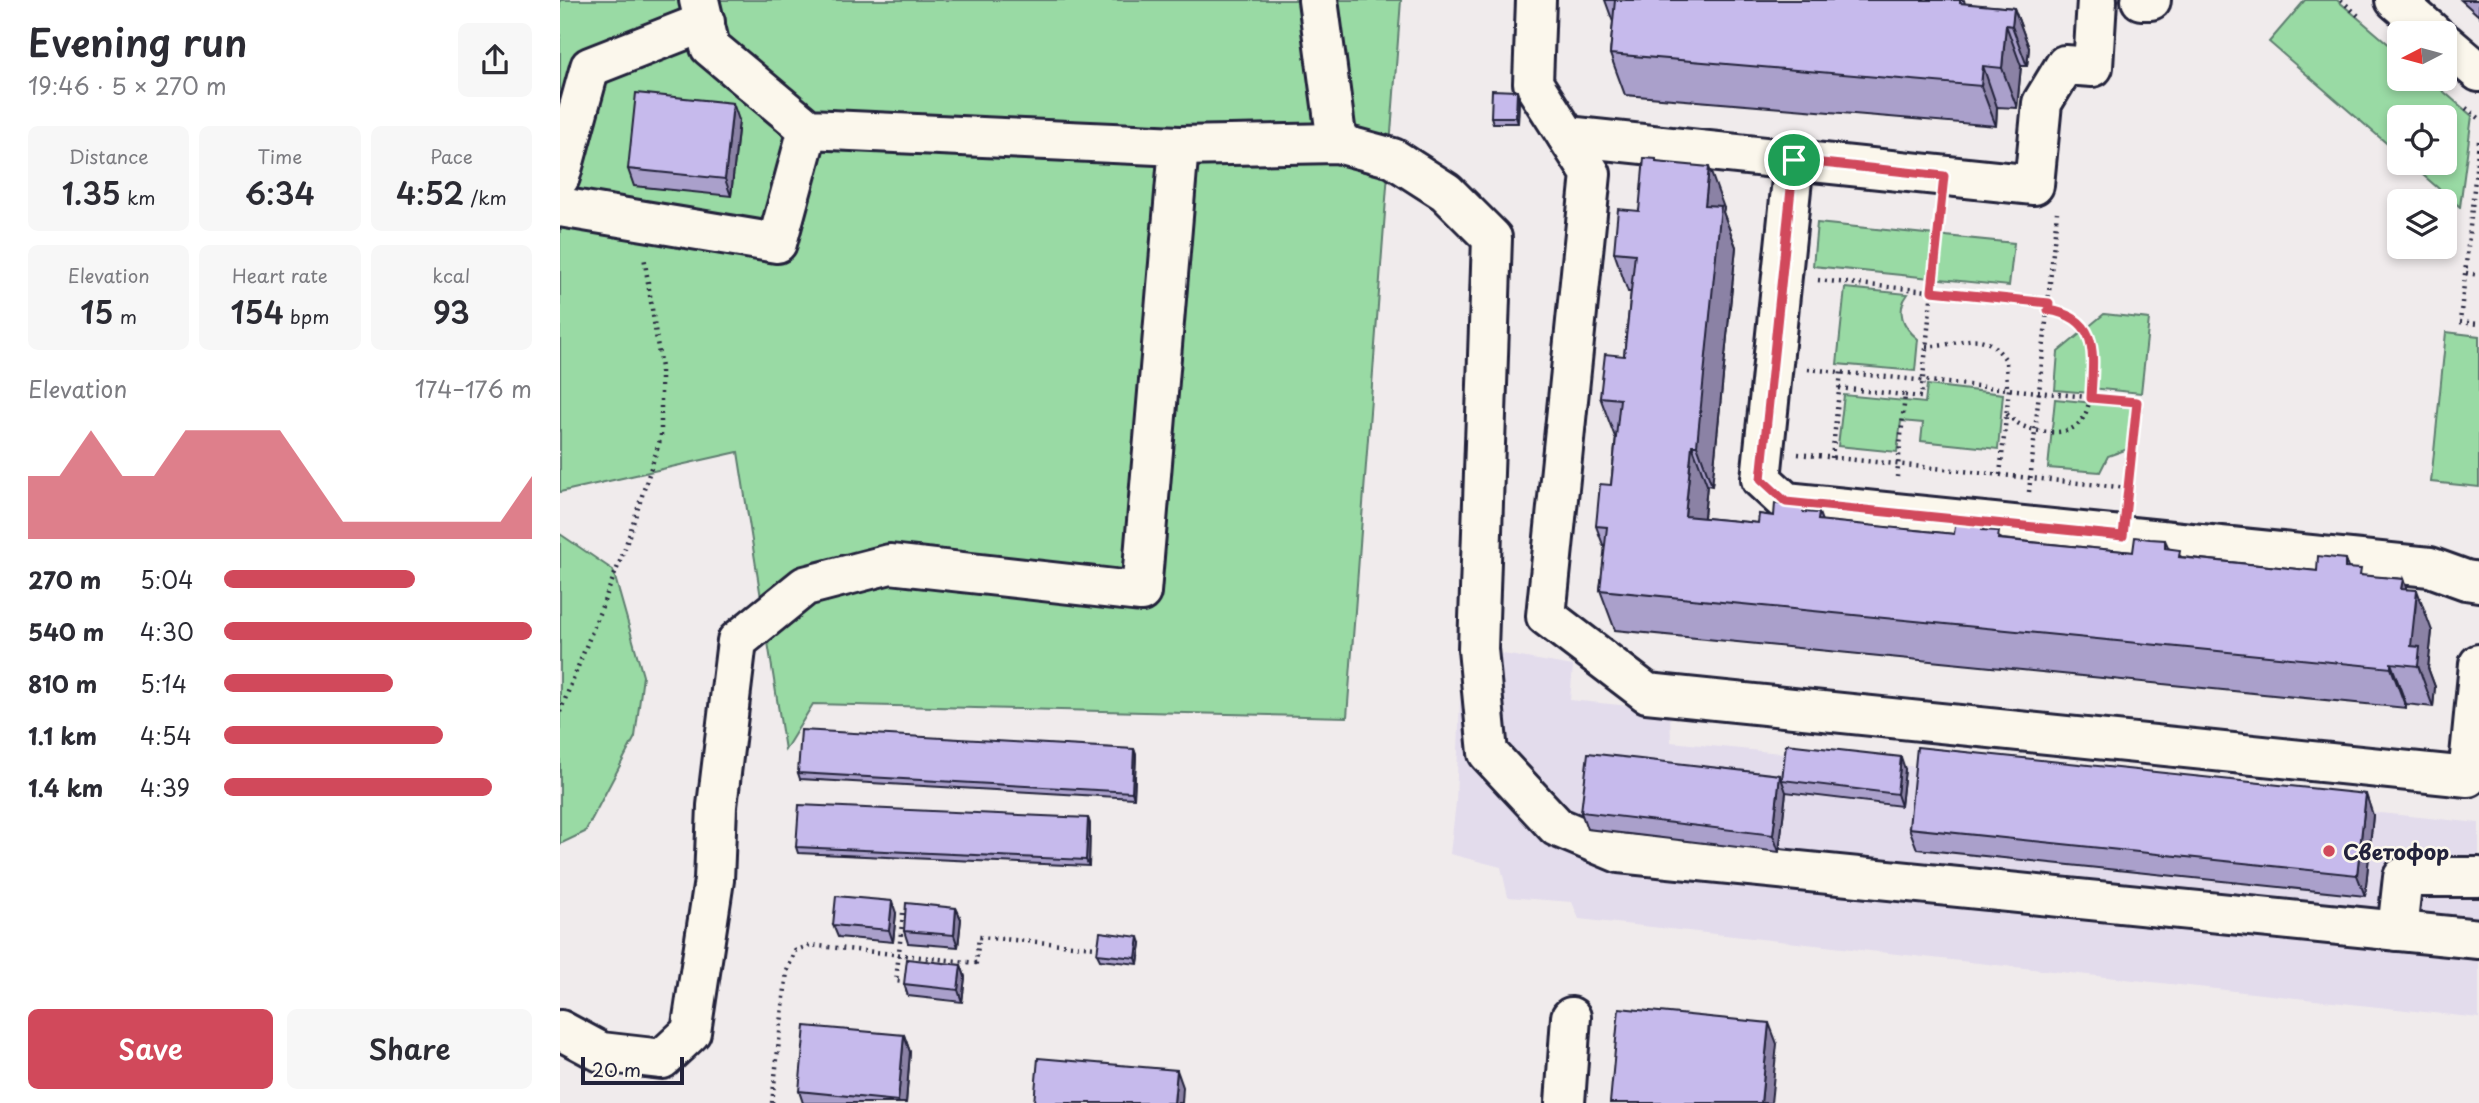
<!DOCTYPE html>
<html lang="en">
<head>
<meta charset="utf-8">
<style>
	:root { --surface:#fff; --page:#f7f7f7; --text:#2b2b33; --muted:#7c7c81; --accent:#d1495b }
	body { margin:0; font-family:"Playpen Sans",sans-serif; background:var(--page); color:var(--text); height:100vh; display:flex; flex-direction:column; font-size:26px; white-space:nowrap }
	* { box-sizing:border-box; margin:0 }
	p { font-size:23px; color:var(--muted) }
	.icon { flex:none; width:38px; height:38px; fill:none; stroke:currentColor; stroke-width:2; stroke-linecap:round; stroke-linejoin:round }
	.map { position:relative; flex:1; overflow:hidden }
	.details { display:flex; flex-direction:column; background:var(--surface); width:560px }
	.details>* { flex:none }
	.needle { width:46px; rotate:264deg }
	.tools { position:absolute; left:1827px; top:21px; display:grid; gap:14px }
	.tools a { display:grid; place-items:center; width:70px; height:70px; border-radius:10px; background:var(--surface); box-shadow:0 4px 10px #0003; font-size:35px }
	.scale { position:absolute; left:21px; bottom:18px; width:103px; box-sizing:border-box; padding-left:7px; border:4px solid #22223b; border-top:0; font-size:19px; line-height:24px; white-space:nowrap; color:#22223b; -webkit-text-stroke:5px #fbf7ec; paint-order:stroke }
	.pin { position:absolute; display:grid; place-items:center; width:60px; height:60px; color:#fff; margin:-30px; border:4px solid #fff; border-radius:50%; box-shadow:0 2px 7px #0007 }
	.round { display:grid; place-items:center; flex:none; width:74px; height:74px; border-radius:10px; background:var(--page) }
	.summary { display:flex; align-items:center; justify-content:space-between; height:119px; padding:0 28px }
	h1 { font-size:38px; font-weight:600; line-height:52px }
	.stats { display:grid; grid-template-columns:repeat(3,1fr); gap:10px; height:119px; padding:7px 28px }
	.stats div { display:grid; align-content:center; border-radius:10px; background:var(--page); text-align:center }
	.stats b { font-size:30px; font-weight:600 }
	.stats small { font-size:19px; font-weight:400 }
	.stats p { font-size:19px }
	.chart { height:196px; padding:14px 28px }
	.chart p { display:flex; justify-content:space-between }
	.chart svg { width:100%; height:126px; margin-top:7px; fill:var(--accent); opacity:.7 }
	.primary-button { display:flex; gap:14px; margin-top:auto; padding:14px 28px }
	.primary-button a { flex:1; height:80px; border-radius:10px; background:var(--accent); color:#fff; font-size:28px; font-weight:600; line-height:80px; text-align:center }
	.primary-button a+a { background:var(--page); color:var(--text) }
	ul { padding:0 28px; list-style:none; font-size:23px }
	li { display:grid; grid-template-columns:112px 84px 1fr; align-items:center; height:52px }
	li i { height:18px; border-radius:9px; background:var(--accent) }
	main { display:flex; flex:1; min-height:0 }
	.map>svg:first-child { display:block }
	.built { fill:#e3dcec }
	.green { fill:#99daa4; stroke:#5e7e70; stroke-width:2 }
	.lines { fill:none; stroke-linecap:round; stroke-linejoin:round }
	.minor-casing { stroke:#22223b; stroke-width:44 }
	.path { stroke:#22223b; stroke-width:4.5; stroke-dasharray:2 5; stroke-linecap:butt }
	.minor { stroke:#fbf7ec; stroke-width:38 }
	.wall { fill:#aaa0cb; stroke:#22223b; stroke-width:2 }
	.shaded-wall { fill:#8b82a5; stroke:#22223b; stroke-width:2 }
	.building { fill:#c6baec; stroke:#22223b; stroke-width:2 }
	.route-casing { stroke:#fff; stroke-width:14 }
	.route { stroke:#d1495b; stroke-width:9 }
	.poi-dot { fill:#d1495b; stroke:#fbf7ec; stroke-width:2.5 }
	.labels { text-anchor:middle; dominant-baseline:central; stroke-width:5; stroke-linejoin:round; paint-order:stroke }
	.poi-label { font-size:21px; font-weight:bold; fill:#22223b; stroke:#fbf7ec; text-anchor:start }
</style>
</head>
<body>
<main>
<section class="details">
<div class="summary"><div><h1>Evening run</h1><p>19:46 · 5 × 270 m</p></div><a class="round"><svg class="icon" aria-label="share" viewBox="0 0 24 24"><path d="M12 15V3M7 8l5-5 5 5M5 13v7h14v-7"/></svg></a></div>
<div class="stats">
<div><p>Distance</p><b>1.35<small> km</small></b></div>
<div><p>Time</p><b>6:34</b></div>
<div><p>Pace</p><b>4:52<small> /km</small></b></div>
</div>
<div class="stats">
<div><p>Elevation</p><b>15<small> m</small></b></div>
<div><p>Heart rate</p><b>154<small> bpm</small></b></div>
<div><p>kcal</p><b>93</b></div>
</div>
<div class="chart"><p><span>Elevation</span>174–176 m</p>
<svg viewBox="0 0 160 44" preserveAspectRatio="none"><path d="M0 44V22L10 22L20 6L30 22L40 22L50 6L60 6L70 6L80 6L90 22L100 38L110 38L120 38L130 38L140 38L150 38L160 22V44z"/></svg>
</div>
<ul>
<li><b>270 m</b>5:04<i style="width:62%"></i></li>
<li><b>540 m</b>4:30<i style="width:100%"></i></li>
<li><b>810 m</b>5:14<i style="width:55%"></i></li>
<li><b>1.1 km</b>4:54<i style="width:71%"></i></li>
<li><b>1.4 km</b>4:39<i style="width:87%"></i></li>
</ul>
<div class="primary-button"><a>Save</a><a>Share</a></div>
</section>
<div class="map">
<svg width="1919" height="1103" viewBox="0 0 1919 1103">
	<rect width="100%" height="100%" fill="#f0ebec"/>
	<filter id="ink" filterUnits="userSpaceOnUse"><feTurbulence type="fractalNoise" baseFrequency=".0143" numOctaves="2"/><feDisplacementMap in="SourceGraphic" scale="14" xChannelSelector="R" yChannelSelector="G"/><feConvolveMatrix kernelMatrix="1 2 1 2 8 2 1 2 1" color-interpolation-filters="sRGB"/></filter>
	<g filter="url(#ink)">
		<polygon class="built" points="902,647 1013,666 1010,700 1110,710 1111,742 1919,823 1919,1018 1019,919 1012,902 948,897 941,867 890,854 896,802"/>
		<g class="green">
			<polygon points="0,0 841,0 787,717 253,704 225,750 178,452 0,492"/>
			<polygon points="1745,0 1777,0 1839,53 1839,79 1869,79 1912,116 1900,207 1849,163 1885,163 1885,117 1839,117 1839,154 1709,42"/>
			<polygon points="1257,223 1454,243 1449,286 1253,266"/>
			<path d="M1285,288L1348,294C1335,311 1343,327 1358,339L1355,371L1277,364Z"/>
			<polygon points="1544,314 1589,319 1581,393 1531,388 1530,393 1495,390 1498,352"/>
			<polygon points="1886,332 1919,336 1919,487 1871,482"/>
			<polygon points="1367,385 1443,394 1438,449 1361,441 1363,423 1341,421 1337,452 1278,446 1284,395 1365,403"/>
			<polygon points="1495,399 1572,407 1568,449 1548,456 1540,472 1488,468"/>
			<polygon points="0,534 53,570 83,676 75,737 25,832 0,844"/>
		</g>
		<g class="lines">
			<defs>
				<g id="minor">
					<polyline points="139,0 150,47 248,129 619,146 777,143 833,158 886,192 932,238 918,649 928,753 997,827 1059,853 1919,939"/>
					<polyline points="758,0 777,143"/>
					<polyline points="976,0 973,83 1031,174 986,616 1087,693 1908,777 1919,664"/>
					<polyline points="1581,0 1591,0"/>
					<polyline points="1835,0 1873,33"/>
					<polyline points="1885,43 1919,72"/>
					<polyline points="1007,136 1234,160 1201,479 1226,502 1870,567 1906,580 1919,582"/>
					<polyline points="1234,160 1474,185 1482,103 1505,65 1533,67 1537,0"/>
					<polyline points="0,177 30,67 145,22"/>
					<polyline points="0,207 217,243 248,129"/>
					<polyline points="1837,931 1843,877 1919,877"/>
					<polyline points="0,1030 41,1052 102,1059 131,1032 154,880 157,806 177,641 245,586 330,564 581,592 619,146"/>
					<polyline points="1005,1103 1011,1017"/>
				</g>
			</defs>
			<use href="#minor" class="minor-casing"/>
			<g class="path">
				<polyline points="1781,0 1801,18"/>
				<polyline points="1906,108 1919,118"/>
				<polyline points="1919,141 1900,322 1919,324"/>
				<polyline points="1906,273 1919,275"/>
				<polyline points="1258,280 1489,303"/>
				<path d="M1366,346C1401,348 1420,323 1446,360L1447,389"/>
				<polyline points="1248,369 1577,402 1567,500"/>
				<polyline points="1279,388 1345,395 1337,477"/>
				<polyline points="1345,395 1361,397 1380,211"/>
				<path d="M1447,414C1456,424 1467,429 1480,431C1524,438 1530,413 1532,376C1533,362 1535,346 1529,333C1522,317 1503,312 1488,310"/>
				<polyline points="1238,454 1568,488"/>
				<polyline points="1272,458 1281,372"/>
				<polyline points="1440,475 1449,389"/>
				<polyline points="1469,492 1497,212"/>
				<polyline points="0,712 64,551 101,437 101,368 84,256"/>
				<polyline points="343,913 336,981 344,982"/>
				<polyline points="212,1103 227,971 235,951 250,945 416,963 419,937 536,947"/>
			</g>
			<use href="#minor" class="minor"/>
		</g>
		<g class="wall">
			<polygon points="1045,0 1404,0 1405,4 1454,8 1469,48 1467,66 1461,66 1457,108 1437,107 1436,126 1065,95 1050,54 1053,22"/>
			<polygon points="1901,0 1919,0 1919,16"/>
			<polygon points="959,97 958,123 933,123 931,117"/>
			<polygon points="179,120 171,196 74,186 68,169"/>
			<polygon points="1097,162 1164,208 1163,212 1176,247 1152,486 1147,485 1144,518 1198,523 1214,516 1246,512 1259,513 1262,521 1394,534 1422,523 1425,530 1442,539 1573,552 1605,540 1609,549 1622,557 1757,571 1785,559 1788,568 1803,576 1843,579 1846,589 1872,631 1868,668 1875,687 1873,707 1846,704 1846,708 1055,630 1040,590 1045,550 1036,526 1051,485 1056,437 1055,437 1040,397 1064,356 1071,292 1068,292 1054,252 1079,211"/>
			<polygon points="574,749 576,755 574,798 240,779 238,773"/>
			<polygon points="1345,769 1341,806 1226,792 1219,852 1027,829 1021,812 1222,780"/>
			<polygon points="1813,815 1805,896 1357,849 1349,828"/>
			<polygon points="528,818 530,824 529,866 238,853 236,847"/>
			<polygon points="396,908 401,919 398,947 348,943 344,931"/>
			<polygon points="336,913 333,942 278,937 273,925"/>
			<polygon points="581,943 578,964 540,960 537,954"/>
			<polygon points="401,965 405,977 402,1002 348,996 344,984"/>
			<polygon points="344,1035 350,1052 346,1103 243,1103 239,1091"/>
		</g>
		<g class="shaded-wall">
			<polygon points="1454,8 1469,48 1467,66 1452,26"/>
			<polygon points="1446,25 1461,66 1457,108 1442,68"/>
			<polygon points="1423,66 1437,107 1436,126 1421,86"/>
			<polygon points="957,91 959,97 958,123 956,117"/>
			<polygon points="173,103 179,120 171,196 165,179"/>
			<polygon points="1149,167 1164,208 1163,212 1176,247 1152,486 1137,445 1145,205"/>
			<polygon points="1132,445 1147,485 1140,556 1125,516"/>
			<polygon points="1843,579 1855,613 1857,590 1872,631 1868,668 1875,687 1873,707 1851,646 1841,589"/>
			<polygon points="1831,663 1846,704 1846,708 1831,668"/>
			<polygon points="574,749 576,755 574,798 572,792"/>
			<polygon points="1341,757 1345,769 1341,806 1337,794"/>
			<polygon points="1220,775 1226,792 1219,852 1213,835"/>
			<polygon points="1806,794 1813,815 1805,896 1797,875"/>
			<polygon points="528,818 530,824 529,866 526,860"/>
			<polygon points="332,901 336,913 333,942 329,930"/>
			<polygon points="396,908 401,919 398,947 394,935"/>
			<polygon points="579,937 581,943 578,964 576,958"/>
			<polygon points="401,965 405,977 402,1002 398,990"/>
			<polygon points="1209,1023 1217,1044 1211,1103 1201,1103"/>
			<polygon points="344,1035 350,1052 346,1103 339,1103 338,1101"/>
			<polygon points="617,1070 623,1087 622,1103 614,1103"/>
		</g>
		<g class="building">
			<polygon points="1055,0 1400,0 1400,3 1454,8 1452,26 1446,25 1442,68 1423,66 1421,86 1050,54"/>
			<polygon points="932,90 957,91 956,117 931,117"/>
			<polygon points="76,93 173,103 165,179 68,169"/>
			<polygon points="1084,158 1096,159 1096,162 1149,167 1145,205 1161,206 1137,445 1132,445 1125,516 1198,523 1199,514 1214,516 1215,503 1244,506 1243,512 1259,513 1258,520 1394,534 1396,520 1422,523 1422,530 1439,531 1438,539 1573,552 1575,537 1590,539 1605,540 1605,548 1620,550 1619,557 1757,571 1758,556 1785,559 1785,568 1801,569 1800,575 1843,579 1841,589 1857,590 1851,646 1860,647 1858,666 1831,663 1831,668 1040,590 1047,527 1036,526 1040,484 1051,485 1060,399 1040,397 1045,354 1064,356 1075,254 1054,252 1056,230 1058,209 1079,211"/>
			<polygon points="241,730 574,749 572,792 238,773"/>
			<polygon points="1226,744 1341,757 1337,794 1222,780"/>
			<polygon points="1357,747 1806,794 1797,875 1349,828"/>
			<polygon points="1028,753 1220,775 1213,835 1021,812"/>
			<polygon points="239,805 528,818 526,860 236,847"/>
			<polygon points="276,896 332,901 329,930 273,925"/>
			<polygon points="346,903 396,908 394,935 344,931"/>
			<polygon points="540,932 579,937 576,958 537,954"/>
			<polygon points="347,959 401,965 398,990 344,984"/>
			<polygon points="1059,1008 1209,1023 1201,1103 1050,1103"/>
			<polygon points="245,1026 344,1035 338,1101 239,1091"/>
			<polygon points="478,1058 617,1070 614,1103 474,1103"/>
		</g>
	</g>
	<g class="lines" filter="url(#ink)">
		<defs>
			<path id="route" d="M1234,160L1384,176L1372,291L1489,303L1488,310C1541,318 1533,355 1531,398L1577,402L1563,536L1226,502L1201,479Z"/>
		</defs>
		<use href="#route" class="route-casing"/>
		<use href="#route" class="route"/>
	</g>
	<circle class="poi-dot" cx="1769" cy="851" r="7"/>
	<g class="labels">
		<g class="poi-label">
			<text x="1783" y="851">Светофор</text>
		</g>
	</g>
</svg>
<div class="tools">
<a><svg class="needle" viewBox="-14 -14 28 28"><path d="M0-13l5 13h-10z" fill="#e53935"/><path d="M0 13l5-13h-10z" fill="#7c7c81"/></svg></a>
<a><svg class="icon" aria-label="locate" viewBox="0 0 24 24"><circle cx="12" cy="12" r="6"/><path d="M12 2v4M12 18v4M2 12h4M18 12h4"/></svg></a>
<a><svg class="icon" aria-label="layers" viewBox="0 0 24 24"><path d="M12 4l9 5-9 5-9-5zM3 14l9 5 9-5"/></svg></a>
</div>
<div class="scale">20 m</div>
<div class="pin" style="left:1234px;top:160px;background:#1e9e55"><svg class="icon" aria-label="arrive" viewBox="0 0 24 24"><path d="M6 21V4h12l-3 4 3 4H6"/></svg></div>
</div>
</main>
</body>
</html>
